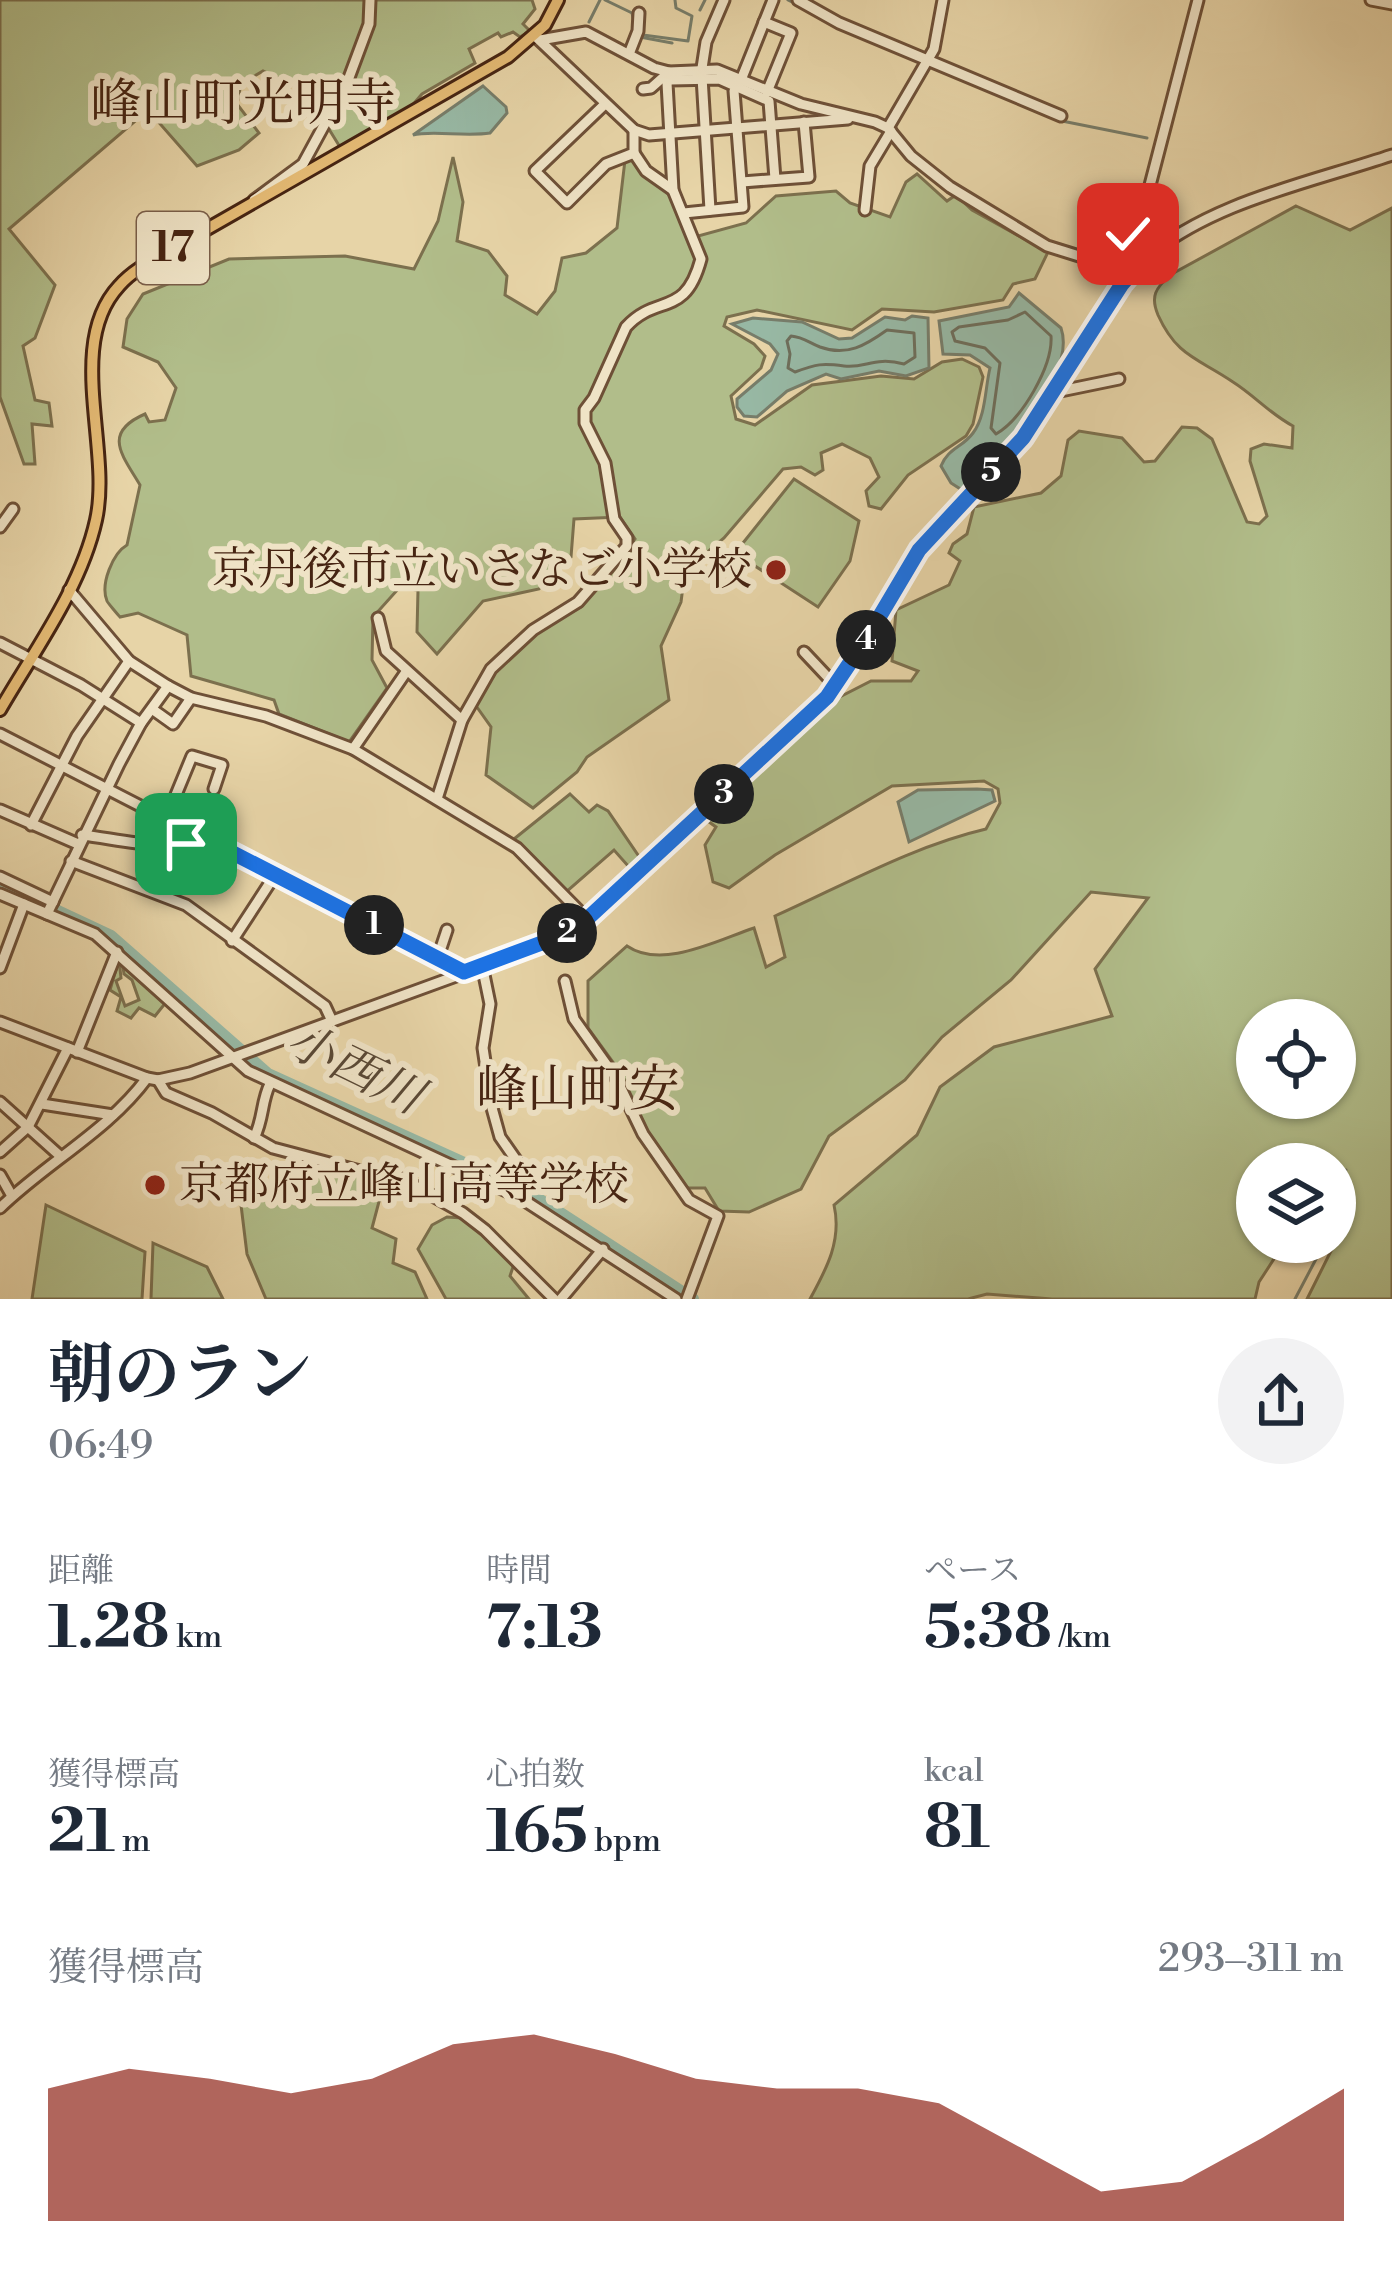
<!DOCTYPE html>
<html lang="ja">
<head>
<meta charset="utf-8">
<style>
	:root { --surface:#fff; --page:#f2f2f3; --text:#1f2937; --muted:#747a83; --accent:#8f2418 }
	body { margin:0; font-family:"Libre Bodoni","Noto Serif JP",serif; background:var(--page); color:var(--text); height:100vh; display:flex; flex-direction:column; font-size:45px; white-space:nowrap }
	* { box-sizing:border-box; margin:0 }
	p { font-size:39px; color:var(--muted) }
	.icon { flex:none; width:66px; height:66px; fill:none; stroke:currentColor; stroke-width:2; stroke-linecap:round; stroke-linejoin:round }
	.map { position:relative; height:1299px; overflow:hidden }
	.drawer { display:flex; flex-direction:column; background:var(--surface); flex:1 }
	.drawer>* { flex:none }
	.tools { position:absolute; left:1236px; top:999px; display:grid; gap:24px }
	.tools a { display:grid; place-items:center; width:120px; height:120px; border-radius:50%; background:var(--surface); box-shadow:0 3px 9px #0004; font-size:60px }
	.pin { position:absolute; display:grid; place-items:center; width:102px; height:102px; color:#fff; margin:-51px; border-radius:24px; box-shadow:0 6px 18px #0006 }
	.km { position:absolute; width:60px; height:60px; margin:-30px; border-radius:50%; background:#222; color:#fff; font-size:33px; line-height:60px; text-align:center }
	.round { display:grid; place-items:center; flex:none; width:126px; height:126px; border-radius:63px; background:var(--page) }
	.overview { display:flex; align-items:center; justify-content:space-between; height:204px; padding:0 48px }
	h1 { font-size:66px; font-weight:700; line-height:90px }
	.stats { display:grid; grid-template-columns:repeat(3,1fr); gap:18px; height:204px; padding:12px 48px }
	.stats div { display:grid; align-content:center }
	.stats b { font-size:60px; font-weight:700 }
	.stats small { font-size:33px; font-weight:400 }
	.stats p { font-size:33px }
	.chart { height:336px; padding:24px 48px }
	.chart p { display:flex; justify-content:space-between }
	.chart svg { width:100%; height:216px; margin-top:12px; fill:var(--accent); opacity:.7 }
	.map>svg:first-child { display:block }
	.green { fill:#b1bd8a; stroke:#7c704e; stroke-width:3; fill-rule:evenodd }
	.water { fill:#97b8a4; stroke:#777d6a; stroke-width:3 }
	.lines { fill:none; stroke-linecap:round; stroke-linejoin:round }
	.shore { stroke:#6e6e5b; stroke-width:3 }
	.stream { stroke:#777d6a; stroke-width:3 }
	.river { stroke:#97b8a4; stroke-width:12 }
	.minor-casing { stroke:#6e5037; stroke-width:15 }
	.major-casing { stroke:#462412; stroke-width:16 }
	.minor { stroke:#efe3c6; stroke-width:9 }
	.major { stroke:#e4ba74; stroke-width:10 }
	.route-casing { stroke:#fff; stroke-width:24 }
	.route { stroke:#1a73e8; stroke-width:15 }
	.poi-dot { fill:#8f2418; stroke:#efe3c6; stroke-width:4.5 }
	.labels { text-anchor:middle; dominant-baseline:central; stroke-width:12; stroke-linejoin:round; paint-order:stroke }
	.shield { fill:#efe3c6; stroke:#795d48; stroke-width:3 }
	.shield-label { font-size:42px; font-weight:bold; fill:#462412 }
	.poi-label { font-size:45px; fill:#462412; stroke:#efe3c6; text-anchor:end }
	.water-label { font-size:48px; font-style:italic; fill:#5a4936; stroke:#efe3c6 }
	.quarter-label { font-size:51px; fill:#462412; stroke:#efe3c6 }
</style>
</head>
<body>
<div class="map">
<svg width="1392" height="1299" viewBox="0 0 1392 1299">
	<rect width="100%" height="100%" fill="#e7d4a7"/>
	<filter id="stains"><feTurbulence type="fractalNoise" baseFrequency=".00167" numOctaves="4"/><feColorMatrix values="0 0 0 0 .2 0 0 0 0 .09 0 0 0 0 .02 0 0 0 .5 -.17"/></filter>
	<radialGradient id="worn" r=".72"><stop offset=".6" stop-color="#630" stop-opacity="0"/><stop offset="1" stop-color="#630" stop-opacity=".3"/></radialGradient>
	<g class="green">
		<polygon points="0,0 367,0 366,23 332,104 263,71 241,84 237,104 259,133 239,150 197,166 148,110 9,229 55,285 35,338 23,346 35,400 49,403 52,426 32,424 35,464 24,464 0,397"/>
		<polygon points="374,0 532,0 535,9 523,24 530,31 520,37 513,32 501,37 498,33 469,49 475,63 422,94 410,108 340,147 327,126 351,82 373,29"/>
		<path d="M453,157L463,202L457,241L488,251L507,276L505,295L537,314L555,291L562,258L586,253L617,228L625,160L634,159L643,172L670,193L691,238L746,223L776,196L836,191L850,203L890,217L906,182L917,174L947,201L956,195L972,210L1048,252L1035,279L1013,284L1003,300L934,312L882,309L852,330L757,310L727,317L724,326L754,344L765,356L761,368L731,396L736,419L755,425L812,385L881,376L914,379L942,362L962,359L979,367L983,377L973,424L966,436L908,475L881,509L869,506L866,491L879,477L870,458L842,444L821,453L823,470L815,475L801,467L783,469L724,538L685,571L681,602L661,646L669,700L587,757L577,772L533,808L486,775L491,727L474,703L492,671L534,632L581,607L635,539L620,517L574,519L571,557L539,589L483,601L437,654L417,632L418,590L399,588L373,617L372,660L387,688L349,742L279,714L274,700L191,676L187,635L138,613L120,617C119,616 107,602 107,601C100,584 113,553 127,545L140,485C123,456 101,433 145,414L149,422L165,420L176,388L158,362L123,347L127,319L143,294L229,259L345,256L414,269L438,221Z"/>
		<path d="M1296,206L1350,230L1392,208V1299H1307L1337,1239L1335,1164H1257V1242H1285L1259,1282L1255,1299H1052L987,1294L968,1299H810C827,1268 842,1240 834,1205L917,1135L940,1087L994,1047L1112,1016L1095,969L1148,898L1091,892L1011,980L942,1037L905,1080L829,1136L801,1189L749,1212L719,1211L705,1188H683L634,1111L623,1076L588,1028V981L627,946C662,970 718,940 754,928L766,967L785,957L775,916C844,885 913,846 986,829L1000,803L998,789L984,781L892,786L775,855L729,888L713,882L705,845L716,827L705,819L828,703L871,681H911L918,671L892,661L896,610L949,585L960,561L949,553L953,544L967,534L974,507L1041,493L1061,476L1068,440L1079,431L1122,438L1144,462L1155,461L1182,427L1197,428L1212,439L1247,522L1259,524L1267,516L1250,461L1251,449L1264,444L1292,448L1293,426C1269,413 1255,396 1233,382C1198,358 1177,357 1158,315C1150,296 1156,288 1170,275ZM1257,1020H1335V1098H1257Z"/>
		<polygon points="794,479 859,521 850,561 818,607 735,553"/>
		<polygon points="570,794 589,812 597,805 608,811 640,858 629,867 614,850 565,893 514,839"/>
		<polygon points="119,959 121,978 116,981 125,1006 139,1000 132,980 124,974 122,960 167,1001 155,1016 139,1008 131,1018 117,1011 121,997 110,990"/>
		<path d="M318,1168L385,1179L372,1228L396,1239L393,1263L415,1272L427,1299H266L247,1254L241,1205C259,1183 292,1180 318,1168Z"/>
		<polygon points="46,1205 145,1252 142,1299 32,1299"/>
		<polygon points="447,1217 463,1218 514,1264 510,1276 529,1299 446,1299 418,1249 432,1225"/>
		<polygon points="153,1243 207,1267 223,1299 151,1299"/>
	</g>
	<g class="water">
		<path d="M483,86L506,107L507,113L490,133C465,137 431,130 413,135Z"/>
		<path d="M1019,293L1061,328C1078,377 996,458 962,490L951,483L941,466C948,448 962,448 973,433C986,416 985,388 990,368L970,355L943,354L939,321L1009,307Z"/>
		<polygon points="912,316 928,318 929,368 906,376 879,371 841,379 826,374 787,391 757,417 744,416 737,407 737,399 771,370 778,354 770,344 732,324 753,318 802,322 839,339 852,338 885,317 905,320"/>
		<polygon points="977,789 992,790 995,801 909,842 898,802 918,790"/>
	</g>
	<g class="lines">
		<g class="shore">
			<path d="M1025,312L1051,336C1053,366 1022,419 996,434L991,428L1000,363L985,348L955,341L952,332L959,327L1008,320Z"/>
			<path d="M887,330L914,333L915,357L904,364C874,356 865,369 844,366C822,363 817,364 795,372L788,368L790,354L787,341L791,336C803,337 808,342 820,347C847,357 866,345 887,330Z"/>
		</g>
		<g class="stream">
			<polyline points="605,0 632,13 634,23"/>
			<polyline points="788,0 864,38"/>
			<polyline points="700,10 705,0"/>
			<polyline points="589,22 600,0"/>
			<polyline points="643,35 688,41 692,16 676,8 675,0"/>
			<polyline points="640,37 672,43"/>
			<polyline points="972,84 1062,121 1147,138"/>
			<polyline points="1335,1196 1346,1170"/>
			<polyline points="1295,1299 1325,1242"/>
		</g>
		<polyline class="river" points="0,884 111,936 268,1074 528,1192 693,1299"/>
		<defs>
			<g id="minor">
				<polyline points="798,0 839,23 1061,116"/>
				<polyline points="1371,0 1392,4"/>
				<polyline points="764,22 791,33 767,92"/>
				<polyline points="537,38 634,130 649,135 848,119"/>
				<polyline points="540,40 586,32 654,68 669,72 717,70 801,104 875,122 888,128 911,156 950,187 1047,246 1092,260 1105,259 1129,246"/>
				<polyline points="629,54 638,31 639,13"/>
				<polyline points="702,68 706,42 724,0"/>
				<polyline points="702,77 710,210"/>
				<polyline points="741,80 773,0"/>
				<polyline points="643,89 651,88 669,72"/>
				<polyline points="605,104 535,171 567,203 606,164 634,153 634,130"/>
				<polyline points="888,128 934,49 943,0"/>
				<polyline points="634,153 646,171 673,190"/>
				<polyline points="742,182 809,177 804,122"/>
				<polyline points="254,200 303,164 347,83 369,24 370,0"/>
				<polyline points="865,210 870,166 891,131"/>
				<polyline points="684,213 743,207 734,91 738,86"/>
				<polyline points="1142,261 1129,246 1128,234 1148,193 1198,0"/>
				<polyline points="1051,393 1119,379"/>
				<polyline points="0,527 13,509"/>
				<polyline points="69,590 129,661 168,686 191,698 266,716 353,749 517,848 587,919"/>
				<polyline points="378,618 386,651 462,720"/>
				<polyline points="0,643 81,685 141,723"/>
				<polyline points="804,652 836,686"/>
				<polyline points="152,709 173,724 191,698"/>
				<polyline points="0,734 464,972"/>
				<polyline points="353,749 406,672"/>
				<path d="M437,799L462,720L491,669L533,630L578,602L627,546V538L614,519L605,463L585,423V410L594,398L626,327C657,293 685,319 701,259L673,190L667,83L670,80L719,79L769,101L775,179"/>
				<polyline points="0,810 78,844"/>
				<polyline points="166,819 192,756 222,765 214,789"/>
				<polyline points="31,825 77,736 129,661"/>
				<path d="M82,835C119,839 166,853 201,838"/>
				<polyline points="71,861 186,905 325,1006 331,1019"/>
				<polyline points="0,877 53,902"/>
				<polyline points="0,894 95,934 248,1071 519,1197 676,1299"/>
				<polyline points="47,914 119,764 141,723 168,686"/>
				<polyline points="232,941 275,875"/>
				<polyline points="438,957 447,930"/>
				<polyline points="482,965 490,1004 483,1048 492,1108 500,1137 528,1177 519,1197"/>
				<polyline points="0,968 24,904"/>
				<polyline points="565,981 574,1019 616,1078 643,1134 689,1200 718,1216 687,1299"/>
				<path d="M0,1022L147,1078L158,1080L190,1073L533,948L566,933L587,919L827,697L869,636L919,550L1023,438L1142,261C1209,202 1309,183 1392,155"/>
				<polyline points="77,1052 117,952"/>
				<polyline points="158,1080 166,1093 212,1113 273,1148 360,1171 390,1174 410,1183 463,1213 485,1230 554,1299"/>
				<polyline points="0,1102 59,1155"/>
				<polyline points="42,1104 113,1115"/>
				<path d="M254,1138C264,1118 261,1102 270,1084"/>
				<polyline points="0,1152 28,1127 68,1048"/>
				<polyline points="0,1175 12,1196"/>
				<path d="M0,1208C46,1163 109,1130 147,1078"/>
				<polyline points="561,1299 603,1249"/>
			</g>
			<path id="major" d="M0,710C34,651 81,588 96,520C112,449 65,344 119,286C133,270 153,260 172,249L508,57L545,25L558,0"/>
		</defs>
		<use href="#minor" class="minor-casing"/>
		<use href="#major" class="major-casing"/>
		<use href="#minor" class="minor"/>
		<use href="#major" class="major"/>
	</g>
	<g class="lines">
		<defs>
			<polyline id="route" points="186,844 202,837 464,972 566,934 587,919 827,697 868,636 919,550 1023,438 1122,284 1142,261 1129,246 1128,234"/>
		</defs>
		<use href="#route" class="route-casing"/>
		<use href="#route" class="route"/>
	</g>
	<g class="poi-dot">
		<circle cx="776" cy="570" r="12"/>
		<circle cx="155" cy="1185" r="12"/>
	</g>
	<g class="labels">
		<rect class="shield" x="137" y="212" width="72" height="72" rx="9"/>
		<g class="shield-label">
			<text x="173" y="248">17</text>
		</g>
		<g class="poi-label">
			<text x="752" y="570">京丹後市立いさなご小学校</text>
			<text x="179" y="1185" text-anchor="start">京都府立峰山高等学校</text>
		</g>
		<g class="water-label">
			<text transform="translate(354 1070) rotate(26)">小西川</text>
		</g>
		<g class="quarter-label">
			<text x="243" y="105">峰山町光明寺</text>
			<text x="578" y="1091">峰山町安</text>
		</g>
	</g>
	<rect width="100%" height="100%" filter="url(#stains)"/>
	<rect width="100%" height="100%" fill="url(#worn)"/>
</svg>
<div class="tools">
<a><svg class="icon" aria-label="locate" viewBox="0 0 24 24"><circle cx="12" cy="12" r="6"/><path d="M12 2v4M12 18v4M2 12h4M18 12h4"/></svg></a>
<a><svg class="icon" aria-label="layers" viewBox="0 0 24 24"><path d="M12 4l9 5-9 5-9-5zM3 14l9 5 9-5"/></svg></a>
</div>
<div class="pin" style="left:186px;top:844px;background:#1e9e55"><svg class="icon" aria-label="arrive" viewBox="0 0 24 24"><path d="M6 21V4h12l-3 4 3 4H6"/></svg></div>
<div class="pin" style="left:1128px;top:234px;background:#d93025"><svg class="icon" aria-label="check" viewBox="0 0 24 24"><path d="M5 12l5 5 9-10"/></svg></div>
<b class="km" style="left:374px;top:925px">1</b>
<b class="km" style="left:567px;top:933px">2</b>
<b class="km" style="left:724px;top:794px">3</b>
<b class="km" style="left:866px;top:640px">4</b>
<b class="km" style="left:991px;top:472px">5</b>
</div>
<section class="drawer">
<div class="overview"><div><h1>朝のラン</h1><p>06:49</p></div><a class="round"><svg class="icon" aria-label="share" viewBox="0 0 24 24"><path d="M12 15V3M7 8l5-5 5 5M5 13v7h14v-7"/></svg></a></div>
<div class="stats">
<div><p>距離</p><b>1.28<small> km</small></b></div>
<div><p>時間</p><b>7:13</b></div>
<div><p>ペース</p><b>5:38<small> /km</small></b></div>
</div>
<div class="stats">
<div><p>獲得標高</p><b>21<small> m</small></b></div>
<div><p>心拍数</p><b>165<small> bpm</small></b></div>
<div><p>kcal</p><b>81</b></div>
</div>
<div class="chart"><p><span>獲得標高</span>293–311 m</p>
<svg viewBox="0 0 160 44" preserveAspectRatio="none"><path d="M0 44V17L10 13L20 15L30 18L40 15L50 8L60 6L70 10L80 15L90 17L100 17L110 20L120 29L130 38L140 36L150 27L160 17V44z"/></svg>
</div>
</section>
</body>
</html>
